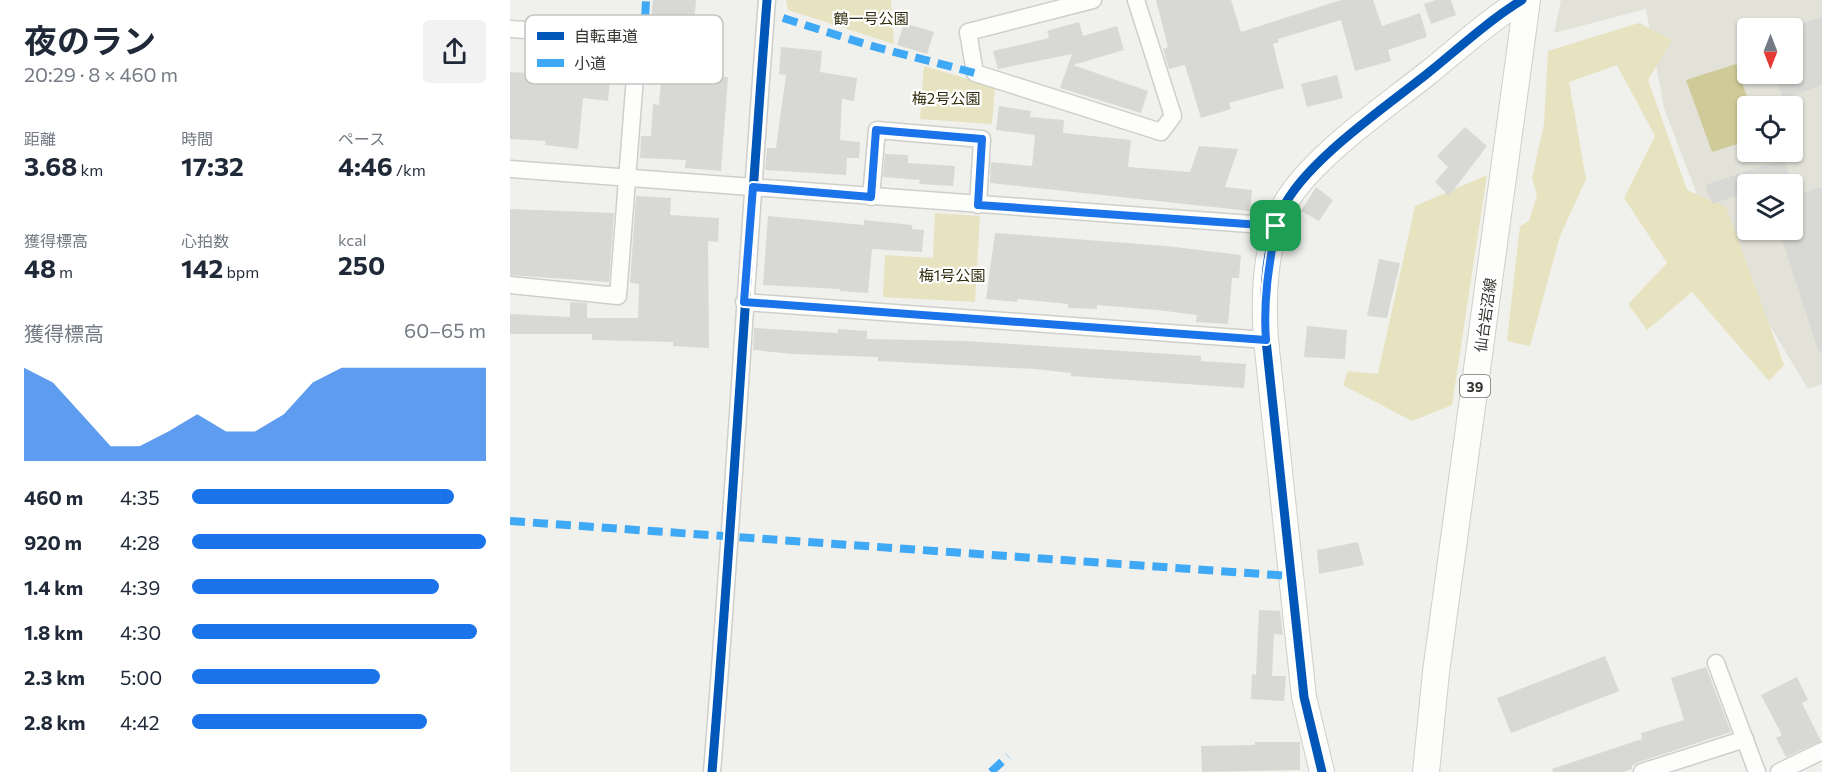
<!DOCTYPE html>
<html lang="ja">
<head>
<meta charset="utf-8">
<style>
	:root { --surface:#fff; --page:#f2f2f3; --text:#1f2937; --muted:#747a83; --accent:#1a73e8 }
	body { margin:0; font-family:Commissioner,"Noto Sans JP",sans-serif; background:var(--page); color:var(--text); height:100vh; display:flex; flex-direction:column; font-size:22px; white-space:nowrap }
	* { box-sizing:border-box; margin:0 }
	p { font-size:20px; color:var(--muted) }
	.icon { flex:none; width:33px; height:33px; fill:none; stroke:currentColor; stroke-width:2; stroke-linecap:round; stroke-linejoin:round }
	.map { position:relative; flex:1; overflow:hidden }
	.details { display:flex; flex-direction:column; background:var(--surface); width:510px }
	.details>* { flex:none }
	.needle { width:39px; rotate:180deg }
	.fabs { position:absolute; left:1227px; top:18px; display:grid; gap:12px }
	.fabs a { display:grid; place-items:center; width:66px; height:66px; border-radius:6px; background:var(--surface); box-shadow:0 2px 4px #0004; font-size:30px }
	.pin { position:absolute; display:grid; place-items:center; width:51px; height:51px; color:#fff; margin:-26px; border-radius:12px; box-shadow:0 3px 9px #0006 }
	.round { display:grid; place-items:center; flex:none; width:63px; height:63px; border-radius:6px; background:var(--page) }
	.overview { display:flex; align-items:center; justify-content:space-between; height:102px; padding:0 24px }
	h1 { font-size:33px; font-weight:700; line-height:45px }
	.stats { display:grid; grid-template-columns:repeat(3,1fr); gap:9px; height:102px; padding:6px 24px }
	.stats div { display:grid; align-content:center }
	.stats b { font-size:26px; font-weight:700 }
	.stats small { font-size:16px; font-weight:400 }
	.stats p { font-size:16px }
	.chart { height:168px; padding:12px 24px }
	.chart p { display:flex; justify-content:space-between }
	.chart svg { width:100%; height:108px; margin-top:6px; fill:var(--accent); opacity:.7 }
	ul { padding:0 24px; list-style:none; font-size:20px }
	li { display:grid; grid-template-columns:96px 72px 1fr; align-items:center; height:45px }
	li i { height:15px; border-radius:8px; background:var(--accent) }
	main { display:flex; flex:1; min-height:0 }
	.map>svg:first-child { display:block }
	.built { fill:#e3e2d8; fill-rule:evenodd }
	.green { fill:#e7e3c0 }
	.water { fill:#cfca97 }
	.building { fill:#d8d8d5 }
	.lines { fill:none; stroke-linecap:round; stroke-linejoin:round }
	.street-casing { stroke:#cececb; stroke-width:19 }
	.secondary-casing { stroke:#cececb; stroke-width:26 }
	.primary-casing { stroke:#cececb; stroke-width:28 }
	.street { stroke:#fdfdfc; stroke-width:16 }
	.secondary { stroke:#fdfdfc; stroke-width:24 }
	.primary { stroke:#fdfdfc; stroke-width:26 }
	.quiet { stroke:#3fa9f5; stroke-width:8; stroke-dasharray:15 8; stroke-linecap:butt }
	.cycleway-casing { stroke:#fff; stroke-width:13 }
	.cycleway { stroke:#0057b8; stroke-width:9 }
	.route-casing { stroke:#fff; stroke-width:12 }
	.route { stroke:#1a73e8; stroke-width:8 }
	.labels { text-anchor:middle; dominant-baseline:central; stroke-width:4.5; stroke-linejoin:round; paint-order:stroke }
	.shield { fill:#fff; stroke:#727270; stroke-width:1.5 }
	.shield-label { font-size:14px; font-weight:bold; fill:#353532 }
	.park-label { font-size:15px; fill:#2f2b0c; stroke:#fff }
	.street-label { font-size:15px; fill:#353532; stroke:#fff }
	.key { fill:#fff; stroke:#c2c2c2; stroke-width:1.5 }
	.key-label { font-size:16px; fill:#353532 }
</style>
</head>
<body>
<main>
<section class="details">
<div class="overview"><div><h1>夜のラン</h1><p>20:29 · 8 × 460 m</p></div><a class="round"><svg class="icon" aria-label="share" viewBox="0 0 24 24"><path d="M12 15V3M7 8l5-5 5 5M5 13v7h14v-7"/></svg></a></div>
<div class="stats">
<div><p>距離</p><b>3.68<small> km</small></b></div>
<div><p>時間</p><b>17:32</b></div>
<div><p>ペース</p><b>4:46<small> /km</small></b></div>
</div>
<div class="stats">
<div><p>獲得標高</p><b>48<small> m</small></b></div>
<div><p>心拍数</p><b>142<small> bpm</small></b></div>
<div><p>kcal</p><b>250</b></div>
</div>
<div class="chart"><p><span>獲得標高</span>60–65 m</p>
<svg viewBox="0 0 160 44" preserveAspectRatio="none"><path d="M0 44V6L10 12L20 25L30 38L40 38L50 32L60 25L70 32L80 32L90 25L100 12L110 6L120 6L130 6L140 6L150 6L160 6V44z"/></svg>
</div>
<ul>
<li><b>460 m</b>4:35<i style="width:89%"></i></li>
<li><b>920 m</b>4:28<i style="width:100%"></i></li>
<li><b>1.4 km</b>4:39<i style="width:84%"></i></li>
<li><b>1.8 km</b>4:30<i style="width:97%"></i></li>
<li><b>2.3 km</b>5:00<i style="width:64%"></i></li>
<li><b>2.8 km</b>4:42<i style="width:80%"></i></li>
</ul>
</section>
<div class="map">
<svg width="1312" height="772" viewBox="0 0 1312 772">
	<rect width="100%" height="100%" fill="#f0f0ec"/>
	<path class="built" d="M1051,0H1312V384L1298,389L1198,223L1154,108L1136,9L1044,33ZM1238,28H1282V74H1238ZM1238,106H1282V152H1238ZM1238,184H1282V230H1238Z"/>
	<g class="green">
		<polygon points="276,0 381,0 384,44 278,10"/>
		<polygon points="1129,23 1162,40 1138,80 1177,190 1216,207 1274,365 1259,381 1182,292 1137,330 1118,304 1157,263 1114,198 1145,136 1107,65 1059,82 1076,179 1050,236 1020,346 997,341 1010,226 1019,221 1027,195 1022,178 1034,124 1038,51"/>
		<polygon points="414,66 485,87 482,124 410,119"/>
		<polygon points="977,175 942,405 902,421 833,385 838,371 868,374 905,206"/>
		<polygon points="425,213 470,216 465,302 373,297 375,255 423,258"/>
	</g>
	<polygon class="water" points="1226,64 1240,106 1238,106 1237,141 1202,152 1176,80"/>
	<g class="building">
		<polygon points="143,0 186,0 184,25 182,25 174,74 218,77 211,171 175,168 176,160 130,158 131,136 141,136 143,104 149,105 152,68 137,66 144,22 141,22"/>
		<polygon points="646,0 721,0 731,32 831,0 863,0 872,26 910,13 917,37 878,50 881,61 845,71 831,20 768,39 769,42 763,44 774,88 719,103 721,109 691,118 675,65 659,69 653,49 658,47"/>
		<polygon points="926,0 941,0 946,15 921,24 914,4"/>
		<polygon points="1312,17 1312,85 1273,99 1264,74 1282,74 1282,27"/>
		<polygon points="569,22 573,36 607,26 614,50 563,65 638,91 631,113 550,88 562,54 488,69 483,51 539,38 537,31"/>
		<polygon points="394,23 424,32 417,54 387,45"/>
		<polygon points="271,47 312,51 310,72 347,78 344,101 332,99 330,140 350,142 349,158 337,158 336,175 255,170 257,148 266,148 276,75 269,74"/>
		<polygon points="0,72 100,78 98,101 73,98 68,149 35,145 36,141 0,139"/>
		<polygon points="827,75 833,98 797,107 791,84"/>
		<polygon points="489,106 521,111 520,117 554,120 553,133 621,140 618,167 680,172 689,146 728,149 715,187 742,190 740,211 480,183 481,162 522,166 525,135 486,130"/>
		<polygon points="955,127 977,146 939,196 925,182 938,167 927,156"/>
		<polygon points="375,154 398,155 398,163 445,166 443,186 409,184 410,180 373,177"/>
		<polygon points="1274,159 1281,178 1261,184 1238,184 1238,192 1202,204 1195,185"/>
		<polygon points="806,187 823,200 809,221 791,211"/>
		<polygon points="1312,187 1312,352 1309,353 1269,230 1282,230 1282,196"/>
		<polygon points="126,196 161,198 160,215 209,218 208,242 198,241 199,348 163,346 163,342 82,340 82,334 0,334 0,314 60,317 60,302 77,303 77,318 128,318 129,284 120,283"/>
		<polygon points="0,209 104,213 99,282 0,275"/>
		<polygon points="258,216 354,225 354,220 402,225 402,229 414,230 412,252 362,249 358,293 330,291 330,289 253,285"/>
		<polygon points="485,233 656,246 731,255 729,278 722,278 718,324 686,322 687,315 647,310 587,305 587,309 558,308 558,304 508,299 507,302 476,299"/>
		<polygon points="869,259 890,263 877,318 857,316"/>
		<polygon points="797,326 837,330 835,359 794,357"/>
		<polygon points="244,328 328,333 328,329 357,331 357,339 455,341 691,356 691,361 736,364 734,388 561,376 561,373 525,369 368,361 368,357 283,354 243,350"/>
		<polygon points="848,542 854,565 809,574 807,550"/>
		<polygon points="749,610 770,611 773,635 764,634 762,676 776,676 774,701 741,699 742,674 746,675"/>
		<polygon points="1095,656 1109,691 1001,733 987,698"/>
		<polygon points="1196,667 1221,732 1129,762 1122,766 1122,769 1114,772 1043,772 1042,769 1132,739 1131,733 1174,720 1161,678"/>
		<polygon points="1287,677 1298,700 1292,703 1311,741 1276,757 1266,738 1272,735 1251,695"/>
		<polygon points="745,742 790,742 790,770 692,772 691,746 745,745"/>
	</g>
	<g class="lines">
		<defs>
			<g id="street">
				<polyline points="583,0 458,32 465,73 651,132 663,116 626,0"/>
				<polyline points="0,29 128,38 108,296 0,285"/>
				<polyline points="0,169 767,226"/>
				<polyline points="361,197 367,130 472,139 468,205"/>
				<polyline points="234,302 756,340"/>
				<polyline points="1206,663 1247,772"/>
				<path d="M202,772C223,515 237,257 257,0"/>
				<polyline points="1132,772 1235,739"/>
				<polyline points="1269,772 1312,751"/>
			</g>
			<path id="secondary" d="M812,772L794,697L756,340C753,299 755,248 772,210C794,162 877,106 918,73C949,48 978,21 1012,0"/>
			<polyline id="primary" points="916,772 926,672 1017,0"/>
		</defs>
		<use href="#street" class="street-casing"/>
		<use href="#secondary" class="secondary-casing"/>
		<use href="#primary" class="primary-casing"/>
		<use href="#street" class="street"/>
		<use href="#secondary" class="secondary"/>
		<use href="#primary" class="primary"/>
		<g class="quiet">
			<polyline points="273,18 358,45 465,73"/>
			<polyline points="128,38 135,20 136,0"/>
			<polyline points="0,521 780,576"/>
			<polyline points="481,772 498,756"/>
		</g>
		<defs>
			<g id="cycleway">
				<path d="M202,772C223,515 237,257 257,0"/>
				<path d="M812,772L794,697L756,340C753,299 755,248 772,210C794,162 877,106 918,73C949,48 978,21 1012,0"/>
			</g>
		</defs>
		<use href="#cycleway" class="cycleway-casing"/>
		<use href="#cycleway" class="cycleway"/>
	</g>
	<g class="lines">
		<defs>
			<path id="route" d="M366,130L472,139L468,205L766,226C759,265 753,301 756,340L234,302L243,187L361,197Z"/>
		</defs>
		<use href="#route" class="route-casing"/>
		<use href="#route" class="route"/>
	</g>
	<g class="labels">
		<rect class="shield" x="950" y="375" width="30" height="22" rx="4.5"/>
		<g class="shield-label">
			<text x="965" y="386">39</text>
		</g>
		<g class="park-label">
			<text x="361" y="18">鶴一号公園</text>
			<text x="436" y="98">梅2号公園</text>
			<text x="442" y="275">梅1号公園</text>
		</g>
		<g class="street-label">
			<text transform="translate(975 315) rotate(-82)">仙台岩沼線</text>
		</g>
	</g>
	<rect x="15" y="15" width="198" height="69" rx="9" class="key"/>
	<rect x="27" y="32" width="27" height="8" fill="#0057b8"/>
	<rect x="27" y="59" width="27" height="8" fill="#3fa9f5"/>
	<g class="key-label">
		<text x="64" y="42">自転車道</text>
		<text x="64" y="69">小道</text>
	</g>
</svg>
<div class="fabs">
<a><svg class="needle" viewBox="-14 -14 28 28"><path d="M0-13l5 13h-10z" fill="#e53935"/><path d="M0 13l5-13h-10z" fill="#747a83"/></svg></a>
<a><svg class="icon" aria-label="locate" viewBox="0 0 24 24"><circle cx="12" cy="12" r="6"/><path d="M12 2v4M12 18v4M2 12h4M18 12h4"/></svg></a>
<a><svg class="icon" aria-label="layers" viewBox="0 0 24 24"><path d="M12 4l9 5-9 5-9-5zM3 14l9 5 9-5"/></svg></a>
</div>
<div class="pin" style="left:766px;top:226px;background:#1e9e55"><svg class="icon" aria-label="arrive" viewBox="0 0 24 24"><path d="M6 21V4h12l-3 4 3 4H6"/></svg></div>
</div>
</main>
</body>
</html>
